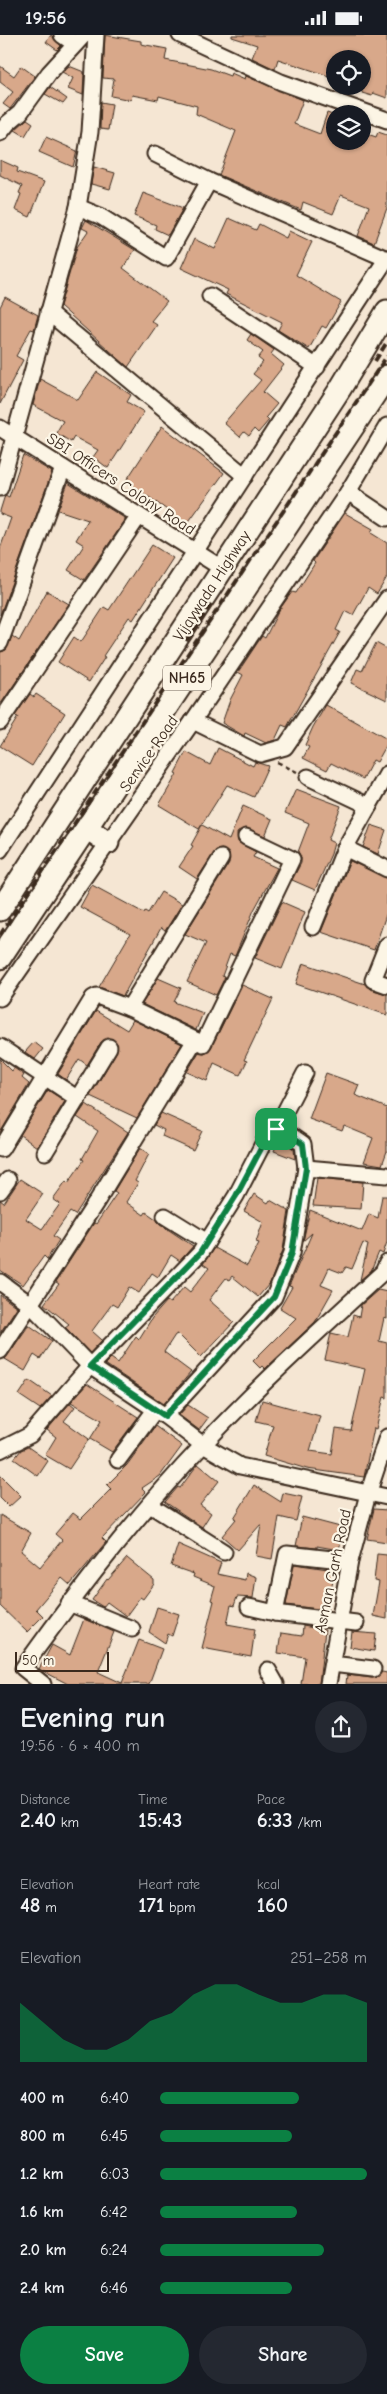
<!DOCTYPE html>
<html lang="en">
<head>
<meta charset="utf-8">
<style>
	:root { --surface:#171b24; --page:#242831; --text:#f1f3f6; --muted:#9ea1a6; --accent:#0b8043 }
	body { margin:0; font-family:"Comic Neue",sans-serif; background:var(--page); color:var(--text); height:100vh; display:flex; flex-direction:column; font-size:19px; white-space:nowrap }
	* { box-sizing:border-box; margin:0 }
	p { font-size:16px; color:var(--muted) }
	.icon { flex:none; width:28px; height:28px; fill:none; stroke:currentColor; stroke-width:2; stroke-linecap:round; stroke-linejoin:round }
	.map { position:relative; height:1649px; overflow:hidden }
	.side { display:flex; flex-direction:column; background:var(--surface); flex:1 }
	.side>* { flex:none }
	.fabs { position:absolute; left:326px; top:15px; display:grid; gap:10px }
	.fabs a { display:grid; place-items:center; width:45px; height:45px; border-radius:50%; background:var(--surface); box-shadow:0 1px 4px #0004; font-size:25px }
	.scale { position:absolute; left:15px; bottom:12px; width:94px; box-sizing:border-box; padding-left:5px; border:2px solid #3b2a1e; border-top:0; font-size:14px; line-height:18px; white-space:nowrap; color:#3b2a1e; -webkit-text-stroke:4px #fcf5e5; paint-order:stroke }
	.pin { position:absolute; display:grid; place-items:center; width:42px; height:42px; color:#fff; margin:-21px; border-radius:10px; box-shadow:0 2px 8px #0006 }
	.round { display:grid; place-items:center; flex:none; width:52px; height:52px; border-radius:26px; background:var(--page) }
	.headline { display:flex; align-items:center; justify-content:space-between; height:85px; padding:0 20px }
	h1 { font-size:28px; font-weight:700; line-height:38px }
	.metrics { display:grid; grid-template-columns:repeat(3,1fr); gap:8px; height:85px; padding:5px 20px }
	.metrics div { display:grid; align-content:center }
	.metrics b { font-size:21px; font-weight:700 }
	.metrics small { font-size:14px; font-weight:400 }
	.metrics p { font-size:14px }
	.chart { height:140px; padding:10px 20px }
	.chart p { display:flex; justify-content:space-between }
	.chart svg { width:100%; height:90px; margin-top:5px; fill:var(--accent); opacity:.7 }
	.primary-button { display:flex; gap:10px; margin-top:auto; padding:10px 20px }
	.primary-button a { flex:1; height:58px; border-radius:30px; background:var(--accent); color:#fff; font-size:20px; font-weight:700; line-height:58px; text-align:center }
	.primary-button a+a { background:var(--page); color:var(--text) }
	ul { padding:0 20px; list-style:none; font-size:16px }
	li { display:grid; grid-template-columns:80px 60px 1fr; align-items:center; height:38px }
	li i { height:12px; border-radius:6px; background:var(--accent) }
	.status { display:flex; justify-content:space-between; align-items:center; height:35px; padding:0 25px; background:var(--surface); direction:ltr }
	.status svg { height:14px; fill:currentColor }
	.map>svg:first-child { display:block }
	.building { fill:#d8a88a; stroke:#3b2a1e }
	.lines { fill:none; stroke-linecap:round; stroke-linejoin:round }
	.minor-casing { stroke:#3b2a1e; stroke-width:19 }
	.highway-casing { stroke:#3b2a1e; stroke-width:25 }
	.path { stroke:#3b2a1e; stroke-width:2.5; stroke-dasharray:5 4; stroke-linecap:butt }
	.minor { stroke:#fcf5e5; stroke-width:15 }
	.highway { stroke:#fcf5e5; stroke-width:21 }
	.rail { stroke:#3b2a1e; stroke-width:4; stroke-dasharray:8 4; stroke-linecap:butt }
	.route-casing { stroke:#fff; stroke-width:10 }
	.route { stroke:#0b8043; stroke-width:6 }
	.labels { text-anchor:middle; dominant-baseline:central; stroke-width:4.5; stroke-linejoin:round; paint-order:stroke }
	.shield { fill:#fcf5e5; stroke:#75675a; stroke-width:1 }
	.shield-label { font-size:15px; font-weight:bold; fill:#3b2a1e }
	.street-label { font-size:16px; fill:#3b2a1e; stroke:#fcf5e5 }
</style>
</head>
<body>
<div class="status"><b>19:56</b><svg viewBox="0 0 49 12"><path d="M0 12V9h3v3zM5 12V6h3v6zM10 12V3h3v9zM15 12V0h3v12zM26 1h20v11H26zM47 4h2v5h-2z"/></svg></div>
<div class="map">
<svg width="387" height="1649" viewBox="0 0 387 1649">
	<rect width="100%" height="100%" fill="#f5e6d3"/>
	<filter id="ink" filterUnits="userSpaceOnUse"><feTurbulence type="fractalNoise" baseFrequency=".02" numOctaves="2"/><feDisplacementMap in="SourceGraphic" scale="10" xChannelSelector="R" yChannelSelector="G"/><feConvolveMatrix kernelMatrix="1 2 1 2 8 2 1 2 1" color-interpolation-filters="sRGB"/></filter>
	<g filter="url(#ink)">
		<g class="building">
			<polygon points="51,0 61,11 57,15 46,7"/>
			<polygon points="105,0 141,6 141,9 167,14 165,25 211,34 230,41 231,38 245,44 246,41 303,65 294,89 320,99 327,78 335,81 335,106 362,106 362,97 376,102 378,97 387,100 387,173 374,208 358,201 369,171 341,160 333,179 303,167 301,175 219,140 236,96 196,79 197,71 159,61 158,65 132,60 131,65 111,61 114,44 103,43"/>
			<polygon points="232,0 387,0 387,63 373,58 372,61 362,58 362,24 335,24 335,43 278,24 275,34 252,23 257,10 232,2"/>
			<polygon points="0,31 14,41 21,31 35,41 10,74 3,69 13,57 0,47"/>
			<polygon points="69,31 84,37 83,60 68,54 73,43 62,37"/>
			<polygon points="50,52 67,64 63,69 45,59"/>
			<polygon points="101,67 112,69 108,95 100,94"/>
			<polygon points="27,84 33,88 25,101 15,95"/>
			<polygon points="46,102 77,116 73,132 39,117"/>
			<polygon points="0,125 18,133 17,137 44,147 30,182 15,175 21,159 19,158 22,151 0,140"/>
			<polygon points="94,132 115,138 110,154 91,149"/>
			<polygon points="143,158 183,173 168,200 155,194 156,190 134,181"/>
			<polygon points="229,183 256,195 259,189 286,203 289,196 312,207 296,240 341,267 326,293 322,291 309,314 278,295 282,287 226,259 228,255 181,233 194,204 215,214"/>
			<polygon points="86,185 135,215 123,233 167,266 151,286 157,290 128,332 60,271 77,212 88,196 82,193"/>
			<polygon points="5,262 38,280 34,295 31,294 16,321 23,325 0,369 0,272"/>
			<polygon points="251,299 274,315 271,319 284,330 263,357 277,369 266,382 269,385 258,398 254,394 249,401 244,397 240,402 224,388 261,345 253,339 263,327 258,323 263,317 247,305"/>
			<polygon points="97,337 131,360 127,367 144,377 108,433 93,422 98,415 74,402 71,407 56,398 63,386 33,370 40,344 78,365"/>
			<polygon points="162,391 224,438 187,489 126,446"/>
			<polygon points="23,420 52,437 0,580 0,514 11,483 0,479 0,476 5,460 9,462"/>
			<polygon points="68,448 126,484 84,545 68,535 84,510 76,505 88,485 58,475"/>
			<polygon points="345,478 373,494 371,498 387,508 387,542 377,559 368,553 353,580 345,576 336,595 340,597 287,692 282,690 275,705 266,708 245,698 244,701 222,688 230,665 243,640 238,637 262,601 265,603 279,575 292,557 296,558 315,528 313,526"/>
			<polygon points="152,510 173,523 133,585 129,582 103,621 105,622 89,647 58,627 74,602 81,607 104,572 109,575"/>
			<polygon points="47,556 69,569 0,670 0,617 6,615 12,601 19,606"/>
			<polygon points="376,608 387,614 387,665 351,648 357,634 362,636"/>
			<polygon points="30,659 34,662 36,659 65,678 32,731 0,711 18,682 15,681"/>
			<polygon points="326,670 387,704 387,709 377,727 373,725 363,744 331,728 327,735 303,723 309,712 305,710 313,692"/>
			<polygon points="218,713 253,731 255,727 268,731 254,762 227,750 199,794 159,770 177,739 175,738 186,717 210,730"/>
			<polygon points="296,754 341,771 328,805 334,808 331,819 315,855 292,845 301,828 301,823 298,817 309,788 285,778"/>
			<polygon points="243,771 272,784 265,801 245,793 237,798 238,807 256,817 253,822 277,833 254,875 235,921 230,919 222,941 225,942 216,960 187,947 206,908 185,899 229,828 229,819 222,814 216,815 197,844 179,832 193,811 191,810 202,790 229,805"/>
			<polygon points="371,790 386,795 378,819 363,812"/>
			<polygon points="350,826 387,843 387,877 374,915 321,897"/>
			<polygon points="92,850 144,878 145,876 148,878 161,857 182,869 165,896 161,893 123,961 99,952 130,899 80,872"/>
			<polygon points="282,867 305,877 282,934 255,923"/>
			<polygon points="303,928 365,949 370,954 387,959 387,980 296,949"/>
			<polygon points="158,943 181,953 174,967 203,978 196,995 142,969"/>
			<polygon points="242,950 273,964 244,1025 247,1026 240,1040 214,1028 207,1046 187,1037 199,1017 204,1018 211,1013"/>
			<polygon points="96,976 127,995 133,985 182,1009 137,1083 90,1061 117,1016 117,1008 113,1004 109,1003 101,1007 87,1030 79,1024 66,1045 58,1039"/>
			<polygon points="34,1007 43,1014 35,1024 25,1017"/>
			<polygon points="0,1024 12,1036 14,1033 24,1040 22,1043 29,1049 0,1098"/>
			<polygon points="326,1038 359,1050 355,1060 387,1073 387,1116 382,1130 364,1127 373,1103 344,1091 342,1096 309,1084"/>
			<polygon points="48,1055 65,1066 37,1112 20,1100"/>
			<polygon points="86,1069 128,1097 75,1180 70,1177 53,1201 59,1205 47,1224 44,1221 23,1250 0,1235 0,1165 4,1168 20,1144 43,1159 26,1184 42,1194 60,1169 53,1164 66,1146 68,1148 84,1125 82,1124 98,1096 77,1082"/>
			<polygon points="161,1078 202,1096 193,1115 162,1101 164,1095 154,1090"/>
			<polygon points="279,1105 294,1114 295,1124 274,1116"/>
			<polygon points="140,1113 149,1119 135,1146 138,1148 126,1167 144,1180 146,1177 156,1184 160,1189 193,1211 180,1226 171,1220 158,1242 152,1238 139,1258 129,1252 117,1272 112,1269 92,1296 102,1305 90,1318 65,1292 69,1289 44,1269 59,1249 56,1247 94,1188 96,1189 117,1158 114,1156"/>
			<polygon points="317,1143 363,1147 361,1174 313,1171"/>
			<polygon points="254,1159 268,1168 270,1165 289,1176 283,1215 270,1248 258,1262 232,1241 229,1245 226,1243 209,1265 234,1287 201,1322 178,1299 175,1300 164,1317 191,1337 164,1369 105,1329 111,1323 118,1328 136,1301 139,1304 152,1283 167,1266 170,1268 184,1252 190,1257 209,1233 203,1229 214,1213 247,1231 259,1208 256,1207 263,1187 244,1176"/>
			<polygon points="382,1161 387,1161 387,1207 383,1219 379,1217 371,1236 360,1245 368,1210 363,1208 352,1234 346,1232 342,1238 329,1233 321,1250 333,1255 315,1287 265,1334 262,1331 260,1333 253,1326 296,1283 280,1273 292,1252 289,1251 312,1198 303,1206 310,1175 362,1196 369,1179 378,1183"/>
			<polygon points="378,1255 387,1257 387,1284 384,1283 379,1306 387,1308 387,1363 384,1362 376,1394 374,1393 364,1442 307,1434 264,1421 273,1390 256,1386 262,1365 320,1381 310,1416 332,1419 336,1394 351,1396 365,1334 325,1325 331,1298 348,1302 353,1280 359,1282 361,1270"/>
			<polygon points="0,1260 17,1272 0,1298"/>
			<polygon points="29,1290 52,1306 40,1324 34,1320 25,1336 5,1324"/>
			<polygon points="29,1345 52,1361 40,1374 19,1360"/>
			<polygon points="87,1349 138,1382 112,1417 90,1404 102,1385 71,1367"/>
			<polygon points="70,1368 75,1372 64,1386 89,1404 69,1434 45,1420 56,1402 47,1395"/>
			<polygon points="188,1370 208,1383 199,1395 179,1380"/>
			<polygon points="155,1391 182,1411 160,1441 142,1453 146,1457 102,1503 106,1507 70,1550 62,1543 36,1574 43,1581 27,1597 0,1571 0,1480 31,1498 21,1516 40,1532 62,1505 55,1499 73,1478 81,1484 111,1454 107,1450 127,1430"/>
			<polygon points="28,1412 48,1426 38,1441 14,1424 21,1415"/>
			<polygon points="198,1429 219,1446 200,1470 211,1478 202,1492 165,1467 178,1452 180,1453"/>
			<polygon points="0,1440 21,1461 9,1472 0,1463"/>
			<polygon points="254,1450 281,1467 283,1458 302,1462 296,1486 279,1482 272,1524 256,1521 261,1489 238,1515 222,1501 236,1484 234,1483"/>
			<polygon points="374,1474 387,1475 387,1507 367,1504"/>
			<polygon points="302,1482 344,1493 339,1515 317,1511 317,1513 296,1511"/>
			<polygon points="178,1509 221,1528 217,1539 245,1545 246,1538 256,1542 253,1563 237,1562 234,1571 231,1570 227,1589 255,1594 251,1622 202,1613 214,1566 211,1565 215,1551 193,1542 194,1539 171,1531"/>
			<polygon points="377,1519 387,1520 387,1584 373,1581 379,1547 374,1546"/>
			<polygon points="127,1523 154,1545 154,1549 143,1564 140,1562 126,1581 107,1567 103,1572 92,1565 107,1544 108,1545"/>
			<polygon points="294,1529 335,1535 327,1575 286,1570"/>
			<polygon points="157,1572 179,1579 172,1601 168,1599 165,1608 149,1597"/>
			<polygon points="84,1584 114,1597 98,1637 122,1648 139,1605 162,1614 149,1649 68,1649 39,1634 52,1610 70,1620"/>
			<polygon points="303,1591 325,1595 319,1649 301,1649 305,1622 278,1618 281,1598 302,1601"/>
			<polygon points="352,1597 376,1599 374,1616 350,1612"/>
			<polygon points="382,1637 387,1638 387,1649 346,1649 347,1640 372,1643 377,1642"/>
		</g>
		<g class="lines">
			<defs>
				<g id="minor">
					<polyline points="62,0 75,9"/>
					<polyline points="180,0 281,47 387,85"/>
					<polyline points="0,98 8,88 20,78 49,38 84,0"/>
					<polyline points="155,119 209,146 387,224"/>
					<polyline points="78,172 100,181 166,223 209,146"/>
					<polyline points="210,261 317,332"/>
					<polyline points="48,277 245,441"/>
					<polyline points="0,393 223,534"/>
					<polyline points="0,453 78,172 90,97 96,0"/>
					<polyline points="348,457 387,483"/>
					<polyline points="0,608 63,433"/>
					<polyline points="193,686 260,719 285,712 387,564"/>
					<polyline points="0,687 139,481"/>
					<polyline points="308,742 369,771"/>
					<polyline points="345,813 387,834"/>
					<polyline points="0,815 387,223"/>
					<polyline points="313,892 345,813 387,739"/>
					<polyline points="387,910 373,945 387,950"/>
					<polyline points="0,963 193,686 348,457 387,391"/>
					<polyline points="129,973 221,823"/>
					<polyline points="0,1012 78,1064"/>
					<polyline points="276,1094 290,1100 303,1109 306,1133"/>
					<polyline points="1,1114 93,963 97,961 129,973 195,1005"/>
					<polyline points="45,1117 109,1012"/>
					<polyline points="0,1156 8,1145"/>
					<polyline points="165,1181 207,1207"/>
					<polyline points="0,1247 31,1270 90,1331 165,1381 203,1410 240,1431 387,1462"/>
					<polyline points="0,1316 97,1166 195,1005 203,1009 292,824 246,802"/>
					<polyline points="165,1381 274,1262 292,1218 306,1133 387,1140"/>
					<polyline points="0,1415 30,1400 90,1331 200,1218 236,1161 266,1103 276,1094 305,1038"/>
					<polyline points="118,1425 155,1375"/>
					<polyline points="150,1470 224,1517"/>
					<polyline points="350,1526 287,1519 275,1578 356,1588"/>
					<polyline points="69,1568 132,1594"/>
					<polyline points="249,1572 275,1578"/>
					<polyline points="332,1629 373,1634"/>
					<polyline points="268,1635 276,1649"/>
					<path d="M43,1649L23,1633C78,1556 137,1479 203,1410C260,1349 322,1293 383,1237L387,1228"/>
					<polyline points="328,1649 350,1526 368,1459 387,1402"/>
				</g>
				<g id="highway">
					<polyline points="87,793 108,808"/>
					<polyline points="0,875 340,354 387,276"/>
					<polyline points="0,923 387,341"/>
				</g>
			</defs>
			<use href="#minor" class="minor-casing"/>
			<use href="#highway" class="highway-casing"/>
			<polyline class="path" points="277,727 297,737"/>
			<use href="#minor" class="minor"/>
			<use href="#highway" class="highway"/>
			<g class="rail">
				<polyline points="375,326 387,307"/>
				<polyline points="186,606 211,569"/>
				<polyline points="0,900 387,321"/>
			</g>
		</g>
	</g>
	<g class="lines" filter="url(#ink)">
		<defs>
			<polygon id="route" points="276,1094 290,1100 303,1109 306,1133 292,1218 274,1262 165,1381 90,1331 200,1218 236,1161 266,1104"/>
		</defs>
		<use href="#route" class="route-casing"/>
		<use href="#route" class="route"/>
	</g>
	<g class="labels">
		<rect class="shield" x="163" y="630.5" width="48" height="25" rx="4"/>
		<g class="shield-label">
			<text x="187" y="643">NH65</text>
		</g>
		<g class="street-label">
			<text transform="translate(121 449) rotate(33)">SBI Officers Colony Road</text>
			<text transform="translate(212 551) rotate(-57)">Vijaywada Highway</text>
			<text transform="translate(149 719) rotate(-55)">Service Road</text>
			<text transform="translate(333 1536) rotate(-78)">Asman Garh Road</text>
		</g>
	</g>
</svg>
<div class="fabs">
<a><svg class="icon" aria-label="locate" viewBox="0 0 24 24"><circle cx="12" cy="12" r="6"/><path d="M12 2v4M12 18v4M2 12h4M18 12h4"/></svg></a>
<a><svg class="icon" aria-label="layers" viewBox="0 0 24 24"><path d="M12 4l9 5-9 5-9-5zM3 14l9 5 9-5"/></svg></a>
</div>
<div class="scale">50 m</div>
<div class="pin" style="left:276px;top:1094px;background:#1e9e55"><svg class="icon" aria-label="arrive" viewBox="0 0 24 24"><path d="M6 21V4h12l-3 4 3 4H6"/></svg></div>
</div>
<section class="side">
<div class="headline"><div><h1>Evening run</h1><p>19:56 · 6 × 400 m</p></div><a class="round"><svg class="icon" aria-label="share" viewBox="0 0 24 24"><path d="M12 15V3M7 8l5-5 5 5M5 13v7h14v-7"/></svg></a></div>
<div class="metrics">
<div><p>Distance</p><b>2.40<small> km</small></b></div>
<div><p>Time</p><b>15:43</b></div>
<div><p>Pace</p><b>6:33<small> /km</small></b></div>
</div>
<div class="metrics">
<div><p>Elevation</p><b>48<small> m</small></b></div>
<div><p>Heart rate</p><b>171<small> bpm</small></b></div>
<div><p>kcal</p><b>160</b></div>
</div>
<div class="chart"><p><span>Elevation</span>251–258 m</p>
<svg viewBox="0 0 160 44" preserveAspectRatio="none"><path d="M0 44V15L10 24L20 33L30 38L40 38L50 33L60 24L70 20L80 11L90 6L100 6L110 11L120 15L130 15L140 11L150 11L160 15V44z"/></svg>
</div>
<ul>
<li><b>400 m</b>6:40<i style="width:67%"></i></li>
<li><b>800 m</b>6:45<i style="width:64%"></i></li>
<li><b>1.2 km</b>6:03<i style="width:100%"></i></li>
<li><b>1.6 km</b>6:42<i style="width:66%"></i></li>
<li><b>2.0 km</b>6:24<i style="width:79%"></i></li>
<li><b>2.4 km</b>6:46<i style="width:64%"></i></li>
</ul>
<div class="primary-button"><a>Save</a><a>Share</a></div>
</section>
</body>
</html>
